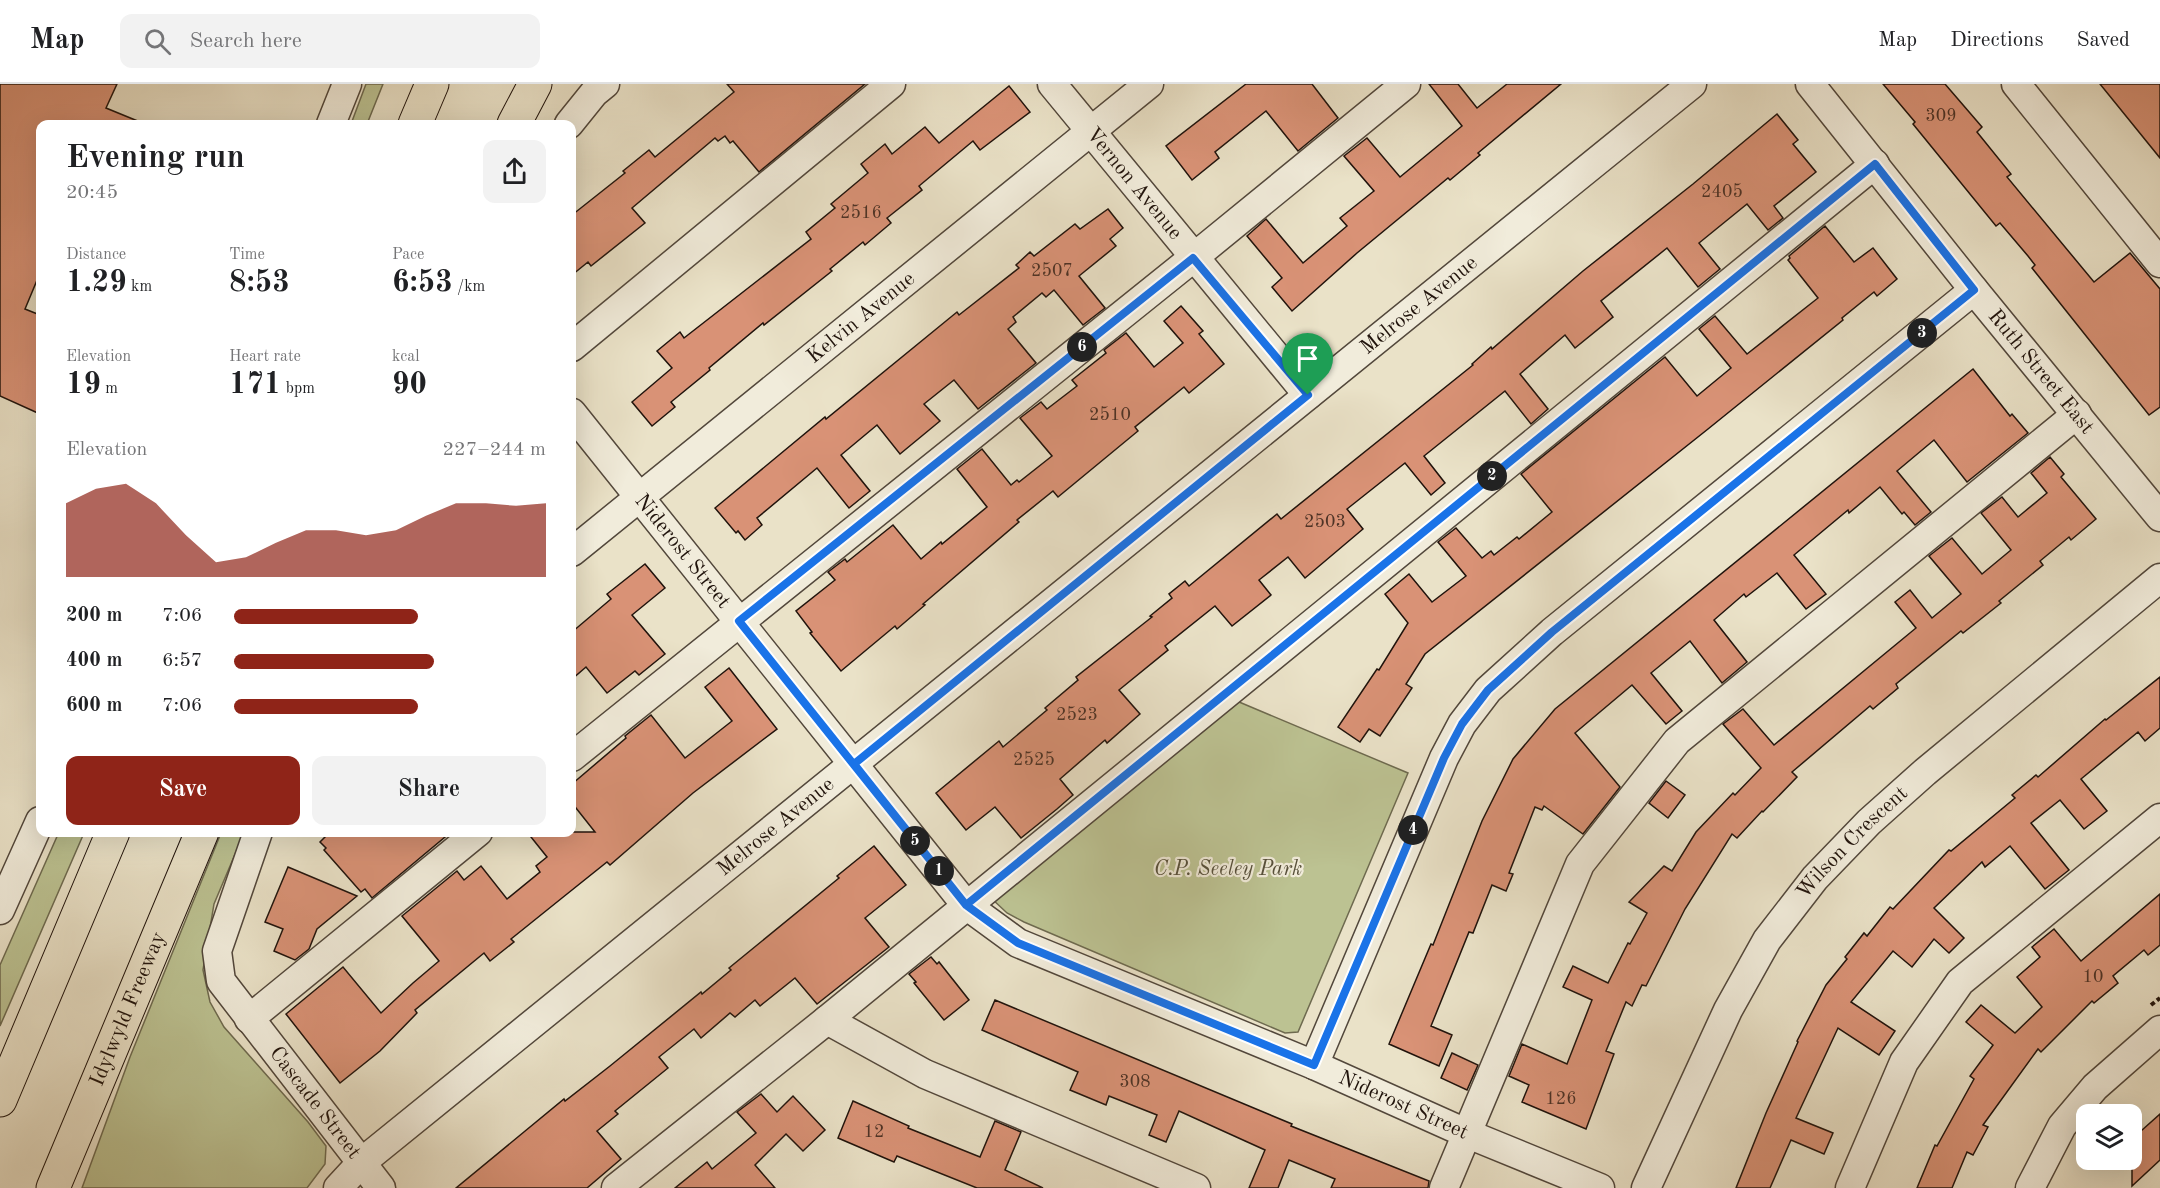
<!DOCTYPE html>
<html lang="en">
<head>
<meta charset="utf-8">
<style>
	:root { --surface:#fff; --page:#f2f2f2; --text:#202124; --muted:#757577; --line:#e0e0e0; --accent:#8f2418 }
	body { margin:0; font-family:"Old Standard TT",serif; background:var(--page); color:var(--text); height:100vh; display:flex; flex-direction:column; font-size:22px; white-space:nowrap }
	* { box-sizing:border-box; margin:0 }
	p { font-size:20px; color:var(--muted) }
	.icon { flex:none; width:33px; height:33px; fill:none; stroke:currentColor; stroke-width:2; stroke-linecap:round; stroke-linejoin:round }
	.map { position:relative; flex:1; overflow:hidden }
	.drawer { position:absolute; left:36px; top:36px; width:540px; height:717px; display:flex; flex-direction:column; background:var(--surface); border-radius:12px; box-shadow:0 6px 24px #0002 }
	.drawer>* { flex:none }
	.buttons { position:absolute; left:2076px; top:1020px; display:grid; gap:12px }
	.buttons a { display:grid; place-items:center; width:66px; height:66px; border-radius:12px; background:var(--surface); box-shadow:0 6px 24px #0002; font-size:30px }
	.pin { position:absolute; display:grid; place-items:center; width:51px; height:51px; color:#fff; margin:-62px -26px; border-radius:50% 50% 50% 0; rotate:-45deg; box-shadow:0 0 6px #0007 }
	.pin .icon { rotate:45deg }
	.km { position:absolute; width:30px; height:30px; margin:-15px; border-radius:50%; background:#222; color:#fff; font-size:16px; line-height:30px; text-align:center }
	.round { display:grid; place-items:center; flex:none; width:63px; height:63px; border-radius:12px; background:var(--page) }
	.headline { display:flex; align-items:center; justify-content:space-between; height:102px; padding:0 30px }
	h1 { font-size:33px; font-weight:700; line-height:45px }
	.metrics { display:grid; grid-template-columns:repeat(3,1fr); gap:9px; height:102px; padding:6px 30px }
	.metrics div { display:grid; align-content:center }
	.metrics b { font-size:30px; font-weight:700 }
	.metrics small { font-size:16px; font-weight:400 }
	.metrics p { font-size:16px }
	.chart { height:168px; padding:12px 30px }
	.chart p { display:flex; justify-content:space-between }
	.chart svg { width:100%; height:108px; margin-top:6px; fill:var(--accent); opacity:.7 }
	.cta { display:flex; gap:12px; margin-top:auto; padding:12px 30px }
	.cta a { flex:1; height:69px; border-radius:12px; background:var(--accent); color:#fff; font-size:24px; font-weight:700; line-height:69px; text-align:center }
	.cta a+a { background:var(--page); color:var(--text) }
	ul { padding:0 30px; list-style:none; font-size:20px }
	li { display:grid; grid-template-columns:96px 72px 1fr; align-items:center; height:45px }
	li i { height:15px; border-radius:8px; background:var(--accent) }
	header { display:flex; align-items:center; gap:36px; box-sizing:border-box; height:84px; padding:0 30px; background:var(--surface); border-bottom:2px solid var(--line) }
	header strong { font-size:28px }
	nav { display:flex; gap:33px; margin-inline-start:auto; font-size:21px }
	.search { width:420px; height:54px; background:var(--page); display:flex; align-items:center; gap:15px; box-sizing:border-box; padding:0 21px; border-radius:12px; color:var(--muted); font-size:22px }
	.map>svg:first-child { display:block }
	.green { fill:#bcc292; stroke:#6e6a4f; stroke-width:1.5 }
	.building { fill:#d99276; stroke:#20130c; stroke-width:1.5 }
	.lines { fill:none; stroke-linecap:round; stroke-linejoin:round }
	.minor-casing { stroke:#52473b; stroke-width:31 }
	.highway-casing { stroke:#20130c; stroke-width:35 }
	.path { stroke:#20130c; stroke-width:4; stroke-dasharray:4.5 3; stroke-linecap:butt }
	.minor { stroke:#f1ecdb; stroke-width:28 }
	.highway { stroke:#eae2c8; stroke-width:33 }
	.route-casing { stroke:#fff; stroke-width:12 }
	.route { stroke:#1a73e8; stroke-width:8 }
	.labels { text-anchor:middle; dominant-baseline:central; stroke-width:4.5; stroke-linejoin:round; paint-order:stroke }
	.number-label { font-size:18px; fill:#4e3326 }
	.street-label { font-size:21px; fill:#20130c; stroke:#f1ecdb }
	.park-label { font-size:21px; font-style:italic; fill:#57503b; stroke:#f1ecdb }
</style>
</head>
<body>
<header>
<strong>Map</strong>
<div class="search"><svg class="icon" aria-label="search" viewBox="0 0 24 24"><circle cx="10" cy="10" r="6"/><path d="M15 15l6 6"/></svg>Search here</div>
<nav><a>Map</a><a>Directions</a><a>Saved</a></nav>
</header>
<div class="map">
<svg width="2160" height="1104" viewBox="0 0 2160 1104">
	<rect width="100%" height="100%" fill="#eae2c8"/>
	<filter id="stains"><feTurbulence type="fractalNoise" baseFrequency=".00333" numOctaves="4"/><feColorMatrix values="0 0 0 0 .2 0 0 0 0 .09 0 0 0 0 .02 0 0 0 .5 -.17"/></filter>
	<radialGradient id="worn" r=".72"><stop offset=".6" stop-color="#630" stop-opacity="0"/><stop offset="1" stop-color="#630" stop-opacity=".3"/></radialGradient>
	<g class="green">
		<polygon points="366,0 383,0 367,40 351,40"/>
		<polygon points="1232,615 1408,689 1298,948 1285,949 1024,838 1007,829 990,813"/>
		<polygon points="59,748 84,749 0,942 0,881"/>
		<polygon points="221,749 244,749 214,820 203,886 210,918 224,943 308,1038 326,1062 325,1080 307,1104 82,1104 130,973"/>
	</g>
	<g class="building">
		<polygon points="0,0 117,0 106,24 145,40 40,40 40,189 25,225 40,231 40,330 0,312"/>
		<polygon points="727,0 865,0 759,88 733,57 730,59 725,52 718,57 715,54 632,124 645,139 591,182 588,178 572,191 572,131 625,89 623,87 649,66 655,73 734,8"/>
		<polygon points="1246,0 1312,0 1338,34 1298,67 1266,27 1215,68 1219,74 1192,96 1166,62"/>
		<polygon points="1429,0 1458,0 1477,24 1507,0 1561,0 1478,69 1480,71 1450,96 1448,94 1357,169 1292,227 1272,203 1282,194 1247,152 1266,135 1303,179 1347,142 1340,134 1374,107 1344,72 1367,54 1400,93 1462,42"/>
		<polygon points="1883,0 1945,0 1982,43 1977,48 2011,90 2007,93 2094,198 2130,169 2160,205 2160,323 2149,331 2032,184 2035,181 2028,172 2000,139 1996,142 1913,40 1915,38"/>
		<polygon points="2100,0 2160,0 2160,74"/>
		<polygon points="1009,2 1030,28 980,66 973,57 919,102 922,106 887,134 891,139 865,161 863,158 830,185 832,187 764,241 763,239 709,284 710,286 671,318 675,323 652,342 632,318 672,284 657,267 680,248 684,254 811,155 806,148 835,124 831,120 868,89 861,80 885,60 892,70 925,43 939,59"/>
		<polygon points="1777,30 1798,56 1793,60 1816,88 1774,122 1783,134 1768,146 1747,120 1699,159 1720,185 1698,203 1667,164 1601,217 1613,233 1575,264 1565,251 1520,290 1548,325 1531,340 1505,307 1424,372 1445,399 1431,411 1405,379 1347,425 1363,445 1305,494 1288,473 1259,496 1271,511 1232,542 1215,522 1165,562 1168,566 1119,606 1140,630 1107,659 1105,656 1060,695 1073,711 1057,725 1021,754 995,723 966,746 936,709 999,657 1003,663 1047,626 1045,624 1078,596 1076,593 1152,533 1150,532 1172,514 1169,510 1185,497 1189,502 1277,430 1281,435 1473,281 1472,280 1491,263 1492,265 1583,187 1693,100"/>
		<polygon points="1108,125 1123,144 1110,155 1116,162 1079,192 1105,224 1083,241 1054,206 1046,213 1042,209 1013,233 1016,238 1008,245 1036,279 978,325 954,296 924,320 940,337 900,370 877,341 841,371 870,407 849,424 817,384 757,434 762,441 745,456 738,447 736,449 715,424 825,333 826,335 957,228 959,231 1019,184 1016,181 1030,168 1034,172 1075,140 1080,145"/>
		<polygon points="1825,142 1854,178 1873,164 1897,195 1877,212 1874,208 1842,234 1843,236 1708,345 1425,570 1406,600 1412,604 1380,652 1369,645 1360,658 1338,643 1377,585 1379,586 1408,539 1385,510 1409,490 1432,518 1466,492 1438,458 1456,444 1482,474 1491,467 1494,471 1517,453 1519,455 1552,428 1521,390 1665,273 1697,312 1731,284 1699,245 1715,232 1747,270 1818,214 1788,176 1790,174 1789,172"/>
		<polygon points="1181,222 1203,247 1199,250 1224,280 1189,309 1184,303 1135,343 1138,347 1058,413 1053,407 1017,436 1019,438 923,520 925,521 897,545 895,542 841,587 810,549 812,548 796,527 835,496 828,488 845,475 847,478 893,441 921,475 941,458 942,460 987,423 957,385 982,365 1011,401 1017,396 1019,398 1052,372 1020,334 1041,318 1047,325 1077,302 1072,296 1106,269 1104,266 1126,249 1154,283 1183,259 1164,237"/>
		<polygon points="1973,285 2010,332 2012,330 2028,349 1967,398 1934,356 1897,387 1931,428 1915,441 1904,428 1902,430 1880,403 1849,429 1848,426 1794,471 1826,510 1806,525 1777,489 1746,513 1744,510 1714,536 1747,578 1722,599 1690,557 1651,589 1682,627 1666,640 1632,601 1575,649 1620,703 1583,750 1544,722 1542,726 1535,723 1509,789 1513,790 1506,807 1492,801 1473,849 1469,848 1431,942 1452,951 1439,982 1389,960 1431,860 1433,861 1482,737 1513,675 1555,625"/>
		<polygon points="2050,373 2064,390 2061,393 2096,435 2071,456 2069,453 2040,477 2043,481 1999,517 2001,519 1963,549 1961,547 1896,600 1898,604 1873,625 1870,622 1792,688 1797,693 1763,728 1762,727 1737,754 1732,750 1685,825 1646,902 1642,901 1632,922 1626,918 1606,967 1614,970 1586,1045 1522,1018 1529,1001 1509,992 1522,960 1567,980 1592,916 1563,903 1573,882 1608,899 1628,859 1630,860 1647,829 1629,818 1664,782 1672,787 1696,748 1733,709 1735,711 1761,684 1723,640 1743,625 1774,661 1916,544 1895,518 1910,506 1932,534 1961,510 1929,472 1952,454 1982,490 2011,466 1981,429 2002,413 2018,433 2047,409 2031,389"/>
		<polygon points="645,480 665,504 632,531 665,570 639,591 635,587 607,609 586,583 572,595 572,548 611,515 607,510"/>
		<polygon points="729,584 777,645 693,709 610,781 607,778 562,814 511,855 514,858 490,877 484,869 415,926 417,929 380,967 340,999 286,930 343,883 381,929 413,899 439,877 402,832 457,787 464,796 481,782 507,815 540,788 536,782 547,773 527,748 595,748 572,719 572,700 626,654 625,652 651,631 685,674 732,637 705,603"/>
		<polygon points="2160,593 2160,644 2145,657 2138,648 2081,695 2107,727 2084,745 2060,716 2031,739 2069,786 2045,805 2010,762 1985,783 1982,778 1934,824 1964,854 1949,869 1934,855 1912,883 1893,867 1851,918 1895,947 1879,971 1838,944 1796,1034 1833,1049 1824,1070 1791,1056 1770,1104 1736,1104 1766,1029 1798,958 1797,957 1826,901 1847,875 1845,873 1864,849 1867,852 1890,823 1893,825 1949,766 1951,767 2015,714 2012,711 2036,691 2038,693 2105,635 2106,636"/>
		<polygon points="1666,697 1685,711 1668,734 1649,719"/>
		<polygon points="330,748 451,748 372,814 365,805 361,808 324,766 326,764 320,758"/>
		<polygon points="874,762 906,801 865,834 889,863 817,920 795,894 760,922 755,916 735,933 730,929 701,954 694,945 659,973 668,984 615,1027 618,1030 597,1047 621,1075 587,1104 456,1104 564,1015 565,1017 610,982 701,908 702,910 731,886 729,884 839,794 837,792"/>
		<polygon points="288,783 357,812 317,845 309,865 295,876 274,867 283,845 265,838"/>
		<polygon points="2160,810 2160,861 2148,871 2144,866 2113,892 2118,899 2094,919 2092,917 2041,968 2038,965 1983,1041 1988,1043 1973,1071 1967,1068 1952,1104 1917,1104 1935,1061 1937,1062 1974,995 1970,992 1993,961 1966,938 1981,921 2015,949 2042,923 2017,893 2040,873 2032,863 2054,845 2081,877"/>
		<polygon points="931,873 937,880 939,878 969,916 944,936 914,899 916,898 909,890"/>
		<polygon points="995,916 1292,1040 1291,1042 1429,1097 1428,1104 1331,1104 1335,1095 1289,1076 1278,1104 1249,1104 1265,1066 1179,1027 1166,1058 1149,1051 1157,1031 1109,1012 1106,1021 1070,1006 1078,988 982,946"/>
		<polygon points="1452,969 1478,981 1467,1006 1441,994"/>
		<polygon points="761,1010 777,1028 793,1012 825,1046 803,1067 786,1050 755,1081 775,1104 675,1104 707,1078 712,1085 756,1049 737,1028"/>
		<polygon points="853,1017 909,1042 908,1044 980,1073 995,1037 1021,1048 1005,1086 1043,1104 977,1104 897,1072 894,1078 838,1054"/>
		<polygon points="2160,1030 2160,1076 2132,1102 2132,1055"/>
	</g>
	<g class="lines">
		<defs>
			<g id="minor">
				<path id="s1" d="M1052,0L1308,311"/>
				<path id="s2" d="M1810,0L1974,206L2160,433"/>
				<polyline points="2016,0 2160,179"/>
				<polyline points="331,40 347,0"/>
				<polyline points="569,40 594,9 605,0"/>
				<polyline points="572,263 891,0"/>
				<path id="s3" d="M572,329L966,821L1018,859L1314,981L1468,1050L1600,1104"/>
				<path id="s4" d="M572,468L1149,0"/>
				<polyline points="572,673 1193,174 1406,0"/>
				<path id="s5" d="M258,748L217,867L221,897L381,1104"/>
				<polyline points="0,826 40,737"/>
				<polyline points="249,935 478,748"/>
				<polyline points="827,936 925,990 1196,1104"/>
				<polyline points="1314,981 1444,674 1462,640 1488,606 1552,548 1974,206"/>
				<path id="s6" d="M338,1104L362,1078L1692,0"/>
				<polyline points="616,1104 827,936 1875,80"/>
				<polyline points="1444,1104 1580,780 1677,657 2077,330"/>
				<path id="s7" d="M1646,1104L1728,926L1767,856L1815,794L1869,738L1925,688L2160,494"/>
				<polyline points="1850,1104 1904,978 1960,898 2160,734"/>
				<polyline points="2030,1104 2062,1042 2095,1003 2160,946"/>
			</g>
			<g id="highway">
				<polyline points="415,40 432,0"/>
				<polyline points="514,40 535,0"/>
				<polyline points="0,1016 113,748"/>
				<path id="s8" d="M53,1104L202,748"/>
			</g>
		</defs>
		<use href="#minor" class="minor-casing"/>
		<use href="#highway" class="highway-casing"/>
		<polyline class="path" points="2151,921 2160,914"/>
		<use href="#minor" class="minor"/>
		<use href="#highway" class="highway"/>
	</g>
	<g class="lines">
		<defs>
			<polyline id="route" points="1308,311 854,680 966,821 1875,80 1974,206 1552,548 1488,606 1462,640 1444,674 1314,981 1018,859 966,821 739,537 1193,174 1308,311"/>
		</defs>
		<use href="#route" class="route-casing"/>
		<use href="#route" class="route"/>
	</g>
	<g class="labels">
		<g class="number-label">
			<text x="1941" y="32">309</text>
			<text x="1722" y="108">2405</text>
			<text x="861" y="129">2516</text>
			<text x="1052" y="187">2507</text>
			<text x="1110" y="331">2510</text>
			<text x="1325" y="438">2503</text>
			<text x="1077" y="631">2523</text>
			<text x="1034" y="676">2525</text>
			<text x="2093" y="893">10</text>
			<text x="1135" y="998">308</text>
			<text x="1561" y="1015">126</text>
			<text x="874" y="1048">12</text>
		</g>
		<g class="street-label">
			<text stroke="none"><textPath href="#s1" startOffset="129">Vernon Avenue</textPath></text>
			<text stroke="none"><textPath href="#s6" startOffset="1396">Melrose Avenue</textPath></text>
			<text stroke="none"><textPath href="#s4" startOffset="372">Kelvin Avenue</textPath></text>
			<text stroke="none"><textPath href="#s2" startOffset="369">Ruth Street East</textPath></text>
			<text stroke="none"><textPath href="#s3" startOffset="177">Niderost Street</textPath></text>
			<text stroke="none"><textPath href="#s6" startOffset="568">Melrose Avenue</textPath></text>
			<text stroke="none"><textPath href="#s7" startOffset="406">Wilson Crescent</textPath></text>
			<text stroke="none"><textPath href="#s8" startOffset="194">Idylwyld Freeway</textPath></text>
			<text stroke="none"><textPath href="#s5" startOffset="310">Cascade Street</textPath></text>
			<text stroke="none"><textPath href="#s3" startOffset="1113">Niderost Street</textPath></text>
		</g>
		<g class="park-label">
			<text x="1228" y="785">C.P. Seeley Park</text>
		</g>
	</g>
	<rect width="100%" height="100%" filter="url(#stains)"/>
	<rect width="100%" height="100%" fill="url(#worn)"/>
</svg>
<div class="buttons">
<a><svg class="icon" aria-label="layers" viewBox="0 0 24 24"><path d="M12 4l9 5-9 5-9-5zM3 14l9 5 9-5"/></svg></a>
</div>
<div class="pin" style="left:1308px;top:311px;background:#1e9e55"><svg class="icon" aria-label="arrive" viewBox="0 0 24 24"><path d="M6 21V4h12l-3 4 3 4H6"/></svg></div>
<b class="km" style="left:939px;top:787px">1</b>
<b class="km" style="left:1492px;top:392px">2</b>
<b class="km" style="left:1922px;top:249px">3</b>
<b class="km" style="left:1413px;top:746px">4</b>
<b class="km" style="left:915px;top:757px">5</b>
<b class="km" style="left:1082px;top:263px">6</b>
<section class="drawer">
<div class="headline"><div><h1>Evening run</h1><p>20:45</p></div><a class="round"><svg class="icon" aria-label="share" viewBox="0 0 24 24"><path d="M12 15V3M7 8l5-5 5 5M5 13v7h14v-7"/></svg></a></div>
<div class="metrics">
<div><p>Distance</p><b>1.29<small> km</small></b></div>
<div><p>Time</p><b>8:53</b></div>
<div><p>Pace</p><b>6:53<small> /km</small></b></div>
</div>
<div class="metrics">
<div><p>Elevation</p><b>19<small> m</small></b></div>
<div><p>Heart rate</p><b>171<small> bpm</small></b></div>
<div><p>kcal</p><b>90</b></div>
</div>
<div class="chart"><p><span>Elevation</span>227–244 m</p>
<svg viewBox="0 0 160 44" preserveAspectRatio="none"><path d="M0 44V14L10 8L20 6L30 14L40 27L50 38L60 36L70 30L80 25L90 25L100 27L110 25L120 19L130 14L140 14L150 15L160 14V44z"/></svg>
</div>
<ul>
<li><b>200 m</b>7:06<i style="width:59%"></i></li>
<li><b>400 m</b>6:57<i style="width:64%"></i></li>
<li><b>600 m</b>7:06<i style="width:59%"></i></li>
</ul>
<div class="cta"><a>Save</a><a>Share</a></div>
</section>
</div>
</body>
</html>
